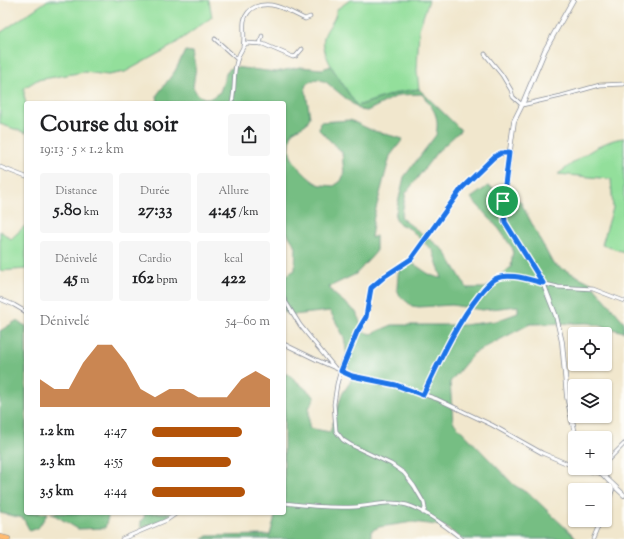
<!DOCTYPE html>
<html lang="fr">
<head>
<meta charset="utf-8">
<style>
	:root { --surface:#fff; --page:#f6f6f6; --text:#202124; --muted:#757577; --accent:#b45309 }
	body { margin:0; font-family:"Sorts Mill Goudy",serif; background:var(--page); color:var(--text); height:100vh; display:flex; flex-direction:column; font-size:15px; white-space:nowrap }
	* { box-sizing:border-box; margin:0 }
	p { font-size:13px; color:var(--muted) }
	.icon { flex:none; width:22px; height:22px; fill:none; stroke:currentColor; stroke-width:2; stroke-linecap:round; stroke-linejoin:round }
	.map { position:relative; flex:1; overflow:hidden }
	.side { position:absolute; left:24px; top:101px; width:262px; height:414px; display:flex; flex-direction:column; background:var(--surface); border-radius:4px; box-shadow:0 1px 3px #0004 }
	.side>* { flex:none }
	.fabs { position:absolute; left:568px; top:327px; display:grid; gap:8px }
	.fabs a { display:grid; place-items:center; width:44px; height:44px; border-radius:4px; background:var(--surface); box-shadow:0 1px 3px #0004; font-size:20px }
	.pin { position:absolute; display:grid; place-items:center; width:34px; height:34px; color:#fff; margin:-17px; border:2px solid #fff; border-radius:50%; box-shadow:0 1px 4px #0007 }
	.round { display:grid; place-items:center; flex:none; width:42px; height:42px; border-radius:4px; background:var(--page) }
	.head { display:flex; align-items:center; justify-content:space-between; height:68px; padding:0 16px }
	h1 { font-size:22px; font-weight:700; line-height:30px }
	.stats { display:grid; grid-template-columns:repeat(3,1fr); gap:6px; height:68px; padding:4px 16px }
	.stats div { display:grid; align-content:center; border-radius:4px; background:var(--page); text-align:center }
	.stats b { font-size:17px; font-weight:700 }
	.stats small { font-size:11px; font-weight:400 }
	.stats p { font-size:11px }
	.chart { height:112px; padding:8px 16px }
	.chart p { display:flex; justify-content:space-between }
	.chart svg { width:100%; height:72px; margin-top:4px; fill:var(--accent); opacity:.7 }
	ul { padding:0 16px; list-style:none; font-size:13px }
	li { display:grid; grid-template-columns:64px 48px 1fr; align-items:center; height:30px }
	li i { height:10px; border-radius:5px; background:var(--accent) }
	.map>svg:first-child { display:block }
	.green { fill:#93df9b; stroke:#57877c }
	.forest { fill:#76be83; stroke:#487670; fill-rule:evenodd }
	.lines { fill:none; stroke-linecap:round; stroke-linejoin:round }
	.minor-casing { stroke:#868b96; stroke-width:4.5 }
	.tertiary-casing { stroke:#868b96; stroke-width:5.5 }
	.trunk-casing { stroke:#868b96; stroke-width:6 }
	.minor { stroke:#fff; stroke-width:3 }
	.tertiary { stroke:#fff; stroke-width:4 }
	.trunk { stroke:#ffbb71; stroke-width:5 }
	.route-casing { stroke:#fff; stroke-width:8 }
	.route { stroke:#1a73e8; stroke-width:5 }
</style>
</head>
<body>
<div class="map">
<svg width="624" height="539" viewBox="0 0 624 539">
	<rect width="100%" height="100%" fill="#fdfcf7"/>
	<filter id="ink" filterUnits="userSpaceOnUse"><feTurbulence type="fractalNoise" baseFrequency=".025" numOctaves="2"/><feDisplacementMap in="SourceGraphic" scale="8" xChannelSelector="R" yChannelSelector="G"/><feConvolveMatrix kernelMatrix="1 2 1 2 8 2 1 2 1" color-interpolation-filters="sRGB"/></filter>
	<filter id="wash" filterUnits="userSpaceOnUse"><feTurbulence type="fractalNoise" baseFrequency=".012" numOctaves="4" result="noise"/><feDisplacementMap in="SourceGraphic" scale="16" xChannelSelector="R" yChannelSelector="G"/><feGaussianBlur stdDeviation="0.9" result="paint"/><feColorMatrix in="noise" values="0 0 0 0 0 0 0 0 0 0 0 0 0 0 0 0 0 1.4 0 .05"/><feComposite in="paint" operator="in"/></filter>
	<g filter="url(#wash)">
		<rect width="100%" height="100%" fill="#f1e7cd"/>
		<g class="green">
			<polygon points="48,0 209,0 212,17 172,46 125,72 108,75 84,72 37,80 24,88 24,96 26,104 26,133 0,124 0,33"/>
			<path d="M350,0H429L419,29L417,71L419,89L400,92L357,106C347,90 319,56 324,37C327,27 335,22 337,9Z"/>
			<path d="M624,138V252L602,245L613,208L611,179L558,174C576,161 601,140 624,138Z"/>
			<polygon points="26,225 26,269 0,271 0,231 11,239"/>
		</g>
		<g class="forest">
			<path d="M185,51L193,52L196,66L193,87L197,94L204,98H211L220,92L227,71L233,67L276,72L300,67L322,69L331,66L357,106L400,92L419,89L461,130L437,152L406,193L401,218L444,250L467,288H486L511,267L513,249L499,229L471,198L488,186L520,201L553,264L591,283L624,322V332L589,323L530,324L474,353L450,382L453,422L514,485L532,496L577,539H462L444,526L413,522L379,527L371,531V539H203L207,536L270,535L276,513H284V374H288L315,397L309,408V428L330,432L342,394L351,381L344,337L330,311L293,315L284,312V277L295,270L296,247L284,228V103H158L157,95L175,71ZM318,79L326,82L360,110L367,111L399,95L422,94C433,109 440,115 436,135L404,177L395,216L398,223L410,229L433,251L442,278C427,277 420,265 408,262L401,266L398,274L397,289L400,296L412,306L419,307L452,305L482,310L518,306V313L496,321L463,325H392L371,334L364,332L356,312L333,293L329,287L356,274L376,252V236L371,238L374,216L390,156L403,139L371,130L350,120L320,122L319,130L342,152L344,174L341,181L334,186C329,185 323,186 318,184C310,181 293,163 290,154C289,147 290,139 292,132L306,124L310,117L305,86L311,81Z"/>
			<polygon points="16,321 26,326 26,513 48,513 38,528 30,531 23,518 0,513 0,331"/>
			<polygon points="51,513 107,513 108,517 105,528 78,529"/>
			<polygon points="143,513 172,513 163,520 141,528 141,521 145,516"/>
		</g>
	</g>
	<g filter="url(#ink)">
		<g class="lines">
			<defs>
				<g id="minor">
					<polyline points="215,39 237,59"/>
					<polyline points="260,44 262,36"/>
					<path d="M243,46C245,38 243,30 244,21C245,15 250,9 255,7C273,0 288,11 305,19L310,17"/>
					<polyline points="485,54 502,75 511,90 513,97 522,105 561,96 600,85 624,84"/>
					<path d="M232,103C237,78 230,65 246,43L263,44L293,57L296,56L302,49"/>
					<polyline points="0,167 26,177"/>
					<polyline points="0,299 14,305 26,312"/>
					<polyline points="284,299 300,325 334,367"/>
					<polyline points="284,344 317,360 353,376 396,385 437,399 492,425 542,453 575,467"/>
					<polyline points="423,395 467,311 486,288 495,279 504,277 516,277 558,287 593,289 624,301"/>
					<polyline points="607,461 624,444"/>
					<polyline points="578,468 602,474"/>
					<path d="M284,503C307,506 331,508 355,507C372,506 389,500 407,505C426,511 446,526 462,539"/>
					<polyline points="605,510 614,486"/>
					<polyline points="423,513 425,508 424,503 414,486 404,473 391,464 351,445 343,440 336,431 334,404 337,384 343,362 366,317 371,288 385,276 411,259 462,188 494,157 501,153 509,153"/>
					<polyline points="122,539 167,520 177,513"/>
					<polyline points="593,539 601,520"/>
				</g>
				<g id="tertiary">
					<polyline points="573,0 545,50 522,105 514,121 503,201 505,222 543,283 556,316 562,342 567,397 576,438"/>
					<polyline points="597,468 608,480 624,495"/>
				</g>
				<polyline id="trunk" points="0,537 8,539"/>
			</defs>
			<use href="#minor" class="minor-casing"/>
			<use href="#tertiary" class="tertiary-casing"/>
			<use href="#trunk" class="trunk-casing"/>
			<use href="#minor" class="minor"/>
			<use href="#tertiary" class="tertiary"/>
			<use href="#trunk" class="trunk"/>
		</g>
	</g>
	<g class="lines" filter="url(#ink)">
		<defs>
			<path id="route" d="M501,153H509L503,201L505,222L543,283C530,280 508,272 495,279C490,282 484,289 480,294C456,324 440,360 423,395L396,385L352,376L341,371L357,332L366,317L371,288L385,276L411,259L462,188L494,157Z"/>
		</defs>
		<use href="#route" class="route-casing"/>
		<use href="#route" class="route"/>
	</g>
</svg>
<div class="fabs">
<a><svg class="icon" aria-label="locate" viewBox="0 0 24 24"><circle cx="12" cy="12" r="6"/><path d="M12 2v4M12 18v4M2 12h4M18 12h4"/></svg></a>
<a><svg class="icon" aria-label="layers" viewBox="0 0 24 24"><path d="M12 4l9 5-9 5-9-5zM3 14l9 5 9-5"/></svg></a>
<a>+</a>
<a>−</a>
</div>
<div class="pin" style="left:503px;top:201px;background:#1e9e55"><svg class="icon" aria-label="arrive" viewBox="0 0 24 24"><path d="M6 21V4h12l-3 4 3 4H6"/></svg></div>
<section class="side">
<div class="head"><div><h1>Course du soir</h1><p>19:13 · 5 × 1.2 km</p></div><a class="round"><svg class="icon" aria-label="share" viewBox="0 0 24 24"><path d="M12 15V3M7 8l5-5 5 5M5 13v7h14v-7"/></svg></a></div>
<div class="stats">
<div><p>Distance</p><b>5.80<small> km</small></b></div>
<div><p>Durée</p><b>27:33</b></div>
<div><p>Allure</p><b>4:45<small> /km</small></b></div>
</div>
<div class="stats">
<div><p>Dénivelé</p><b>45<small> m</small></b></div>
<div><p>Cardio</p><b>162<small> bpm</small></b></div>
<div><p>kcal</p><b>422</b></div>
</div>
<div class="chart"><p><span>Dénivelé</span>54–60 m</p>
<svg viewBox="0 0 160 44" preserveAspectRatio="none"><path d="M0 44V27L10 33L20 33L30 17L40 6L50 6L60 17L70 33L80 38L90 33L100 33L110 38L120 38L130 38L140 27L150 22L160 27V44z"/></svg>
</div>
<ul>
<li><b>1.2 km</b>4:47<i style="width:76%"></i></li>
<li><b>2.3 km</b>4:55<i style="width:67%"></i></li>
<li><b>3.5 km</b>4:44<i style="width:79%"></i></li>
</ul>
</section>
</div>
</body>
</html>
